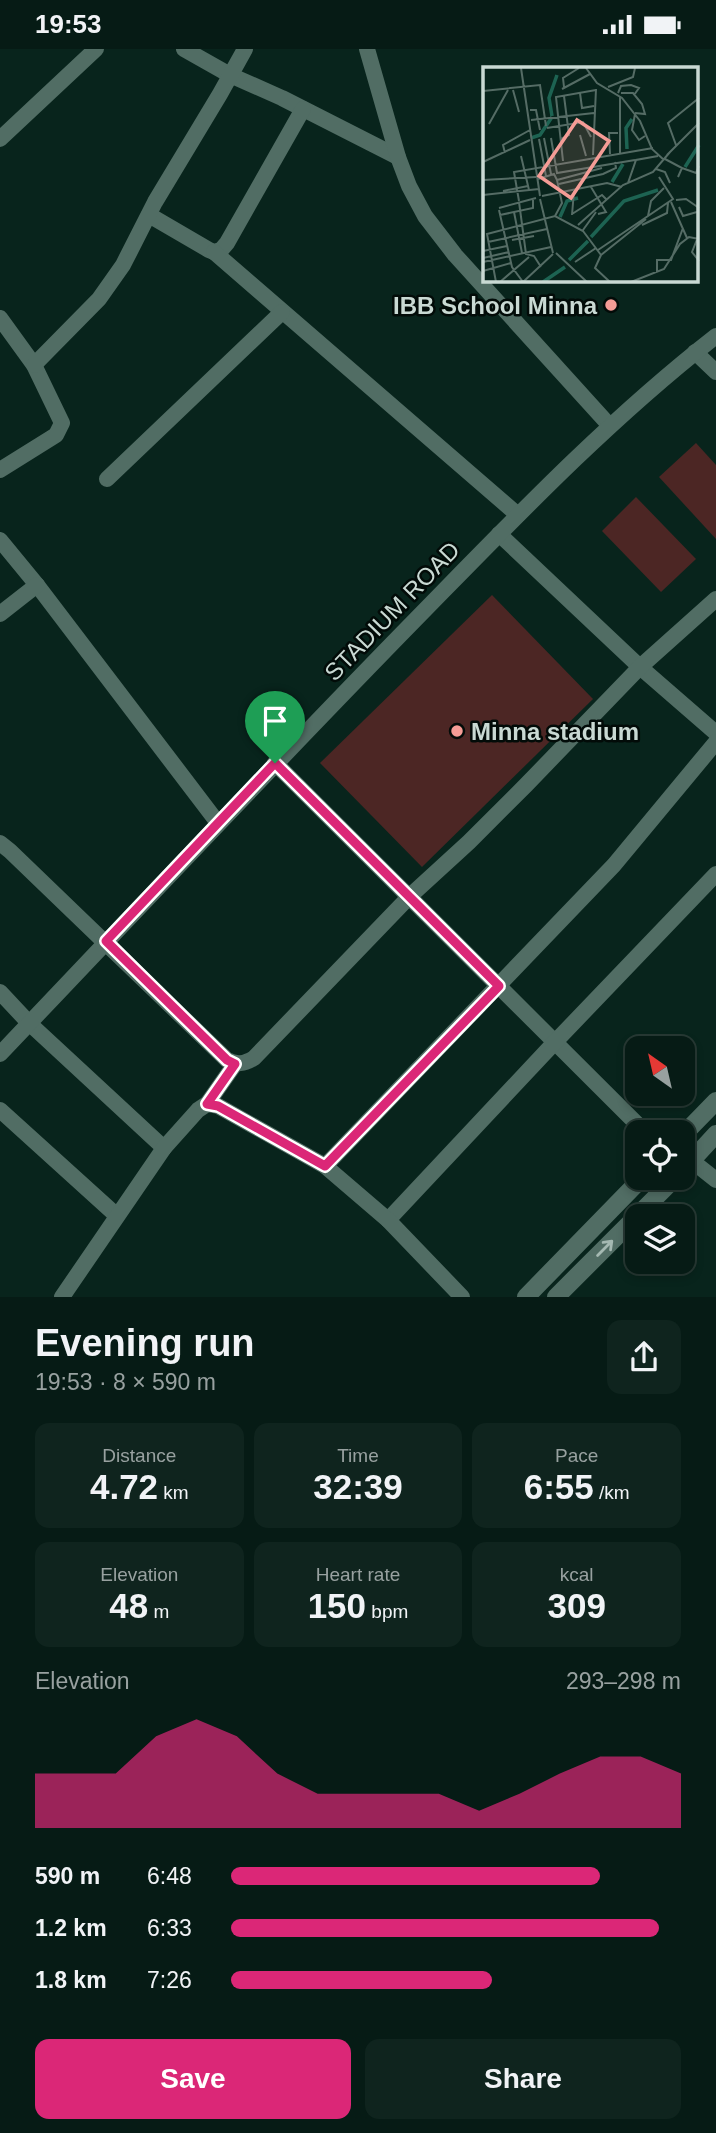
<!DOCTYPE html>
<html lang="en">
<head>
<meta charset="utf-8">
<style>
	:root { --surface:#061b15; --page:#0f241e; --text:#f1f3f6; --muted:#98a1a0; --line:#273934; --accent:#db2777 }
	body { margin:0; font-family:Arial,sans-serif; background:var(--page); color:var(--text); height:100vh; display:flex; flex-direction:column; font-size:26px; white-space:nowrap }
	* { box-sizing:border-box; margin:0 }
	p { font-size:23px; color:var(--muted) }
	.icon { flex:none; width:38px; height:38px; fill:none; stroke:currentColor; stroke-width:2; stroke-linecap:round; stroke-linejoin:round }
	.map { position:relative; height:1248px; overflow:hidden }
	.panel { display:flex; flex-direction:column; background:var(--surface); flex:1 }
	.panel>* { flex:none }
	.needle { width:46px; rotate:326deg }
	.buttons { position:absolute; left:625px; top:987px; display:grid; gap:14px }
	.buttons a { display:grid; place-items:center; width:70px; height:70px; border-radius:14px; background:var(--surface); box-shadow:0 4px 10px #0003,0 0 0 2px var(--line); font-size:35px }
	.pin { position:absolute; display:grid; place-items:center; width:60px; height:60px; color:#fff; margin:-72px -30px; border-radius:50% 50% 50% 0; rotate:-45deg; box-shadow:0 0 7px #0007 }
	.pin .icon { rotate:45deg }
	.round { display:grid; place-items:center; flex:none; width:74px; height:74px; border-radius:14px; background:var(--page) }
	.head { display:flex; align-items:center; justify-content:space-between; height:119px; padding:0 35px }
	h1 { font-size:38px; font-weight:700; line-height:52px }
	.figures { display:grid; grid-template-columns:repeat(3,1fr); gap:10px; height:119px; padding:7px 35px }
	.figures div { display:grid; align-content:center; border-radius:14px; background:var(--page); text-align:center }
	.figures b { font-size:35px; font-weight:700 }
	.figures small { font-size:19px; font-weight:400 }
	.figures p { font-size:19px }
	.chart { height:196px; padding:14px 35px }
	.chart p { display:flex; justify-content:space-between }
	.chart svg { width:100%; height:126px; margin-top:7px; fill:var(--accent); opacity:.7 }
	.cta { display:flex; gap:14px; margin-top:auto; padding:14px 35px }
	.cta a { flex:1; height:80px; border-radius:14px; background:var(--accent); color:#fff; font-size:28px; font-weight:700; line-height:80px; text-align:center }
	.cta a+a { background:var(--page); color:var(--text) }
	ul { padding:0 35px; list-style:none; font-size:23px }
	li { display:grid; grid-template-columns:112px 84px 1fr; align-items:center; height:52px }
	li i { height:18px; border-radius:9px; background:var(--accent) }
	.status { display:flex; justify-content:space-between; align-items:center; height:49px; padding:0 35px; background:var(--surface); direction:ltr }
	.status svg { height:19px; fill:currentColor }
	.map>svg:first-child { display:block }
	.grass { fill:#4c2624 }
	.lines { fill:none; stroke-linecap:round; stroke-linejoin:round }
	.minor { stroke:#516d64; stroke-width:16 }
	.tertiary { stroke:#516d64; stroke-width:18 }
	.oneway { stroke:#a5b9b2 }
	.route-casing { stroke:#fff; stroke-width:14 }
	.route { stroke:#db2777; stroke-width:9 }
	.poi-dot { fill:#f59c96; stroke:#020b08; stroke-width:2.5 }
	.labels { text-anchor:middle; dominant-baseline:central; stroke-width:5; stroke-linejoin:round; paint-order:stroke }
	.poi-label { font-size:24px; font-weight:bold; fill:#c9d9d3; stroke:#020b08; text-anchor:end }
	.street-label { font-size:24px; fill:#c9d9d3; stroke:#020b08 }
	.inset-river { fill:none; stroke:#1d6352; stroke-width:3.5 }
	.inset-road { fill:none; stroke:#556c65; stroke-width:2 }
	.view { fill:#f59c96; fill-opacity:0.15; stroke:#f59c96; stroke-width:3.5 }
	.inset-edge { fill:none; stroke:#c9d9d3; stroke-width:3.5 }
</style>
</head>
<body>
<div class="status"><b>19:53</b><svg viewBox="0 0 49 12"><path d="M0 12V9h3v3zM5 12V6h3v6zM10 12V3h3v9zM15 12V0h3v12zM26 1h20v11H26zM47 4h2v5h-2z"/></svg></div>
<div class="map">
<svg width="716" height="1248" viewBox="0 0 716 1248">
	<rect width="100%" height="100%" fill="#08241c"/>
	<g class="grass">
		<polygon points="696,394 716,416 716,490 659,428"/>
		<polygon points="636,448 696,510 661,543 602,482"/>
		<polygon points="492,546 593,650 422,818 320,714"/>
	</g>
	<g class="lines">
		<g class="minor">
			<polyline points="184,0 230,26 282,49 398,108"/>
			<polyline points="367,0 398,108 409,137 425,167 455,206 610,377"/>
			<polyline points="0,90 96,0"/>
			<polyline points="149,166 209,201 214,203 221,201 227,194 303,60"/>
			<polyline points="214,203 518,466"/>
			<polyline points="0,269 34,316 62,374 56,386 0,421"/>
			<polyline points="695,303 716,323"/>
			<polyline points="34,316 99,250 123,216 155,153 220,45 245,0"/>
			<polyline points="107,430 282,263"/>
			<polyline points="499,485 640,618 716,684"/>
			<polyline points="0,491 37,536 218,774"/>
			<polyline points="0,565 37,536"/>
			<polyline points="275,714 645,1083"/>
			<path d="M0,794L10,802L227,1011C237,1016 244,1015 254,1009L410,847L469,793L526,736L640,618L716,550"/>
			<polyline points="0,943 29,974 164,1099"/>
			<path d="M0,1005C138,860 276,713 416,570C512,472 607,372 716,287"/>
			<polyline points="207,1055 235,1015"/>
			<polyline points="0,1061 116,1166"/>
			<polyline points="692,1112 716,1131"/>
			<polyline points="325,1117 614,816 716,693"/>
			<polyline points="388,1171 555,993 716,825"/>
			<polyline points="62,1248 164,1099 198,1061 207,1055 218,1057 325,1117 388,1171 462,1248"/>
		</g>
		<g class="tertiary">
			<polyline points="682,1087 716,1052"/>
			<polyline points="682,1122 716,1085"/>
			<polyline points="526,1248 642,1129"/>
			<polyline points="556,1248 675,1129"/>
		</g>
	</g>
	<defs><path id="oneway-shaft" d="M-6 0H5M1.5-3L5.5 0L1.5 3" fill="none" stroke-width="1.6" stroke-linecap="round" stroke-linejoin="round" transform="scale(1.75)"/></defs>
	<use class="oneway" href="#oneway-shaft" transform="translate(605 1199) rotate(-45)"/>
	<g class="lines">
		<defs>
			<polygon id="route" points="275,714 499,937 325,1117 218,1057 207,1055 235,1015 227,1011 106,892"/>
		</defs>
		<use href="#route" class="route-casing"/>
		<use href="#route" class="route"/>
	</g>
	<g class="poi-dot">
		<circle cx="611" cy="256" r="7"/>
		<circle cx="457" cy="682" r="7"/>
	</g>
	<g class="labels">
		<g class="poi-label">
			<text x="597" y="256">IBB School Minna</text>
			<text x="471" y="682" text-anchor="start">Minna stadium</text>
		</g>
		<g class="street-label">
			<text transform="translate(392 562) rotate(-46)">STADIUM ROAD</text>
		</g>
	</g>
	<g transform="translate(483 18)">
		<rect width="215" height="215" fill="#08241c"/>
		<path class="inset-river" d="M69,49L66,31L74,8M48,71L57,68L69,50M144,82L143,61L149,52M202,100L216,78M129,115L140,97M77,150L84,134L95,131M108,170L141,134L175,123M86,193L105,174M60,215L82,200"/>
		<path class="inset-road" d="M38,1L57,129M103,1L114,16L139,31L157,54L169,82L181,93M81,20L80,11L96,1M125,20L150,10L152,1M79,22L107,7M30,23L36,45M0,24L57,18L63,59M97,26L99,41L111,39M135,26L138,19L148,18L156,21L151,28M138,26H150L159,37L162,47L152,46M137,30V86M47,43H53L57,63M152,47L149,63L156,73L162,69M48,53L111,46M6,57L25,23M64,61L100,55L108,70M97,68L103,89M61,71L68,107M68,71L74,106L152,93M56,72L63,109M78,72L86,68L81,29M193,78L185,56L216,31M22,86L20,78L47,63M127,87L126,66H135M110,88L113,22M184,88L216,56M38,89L46,123M182,92L199,101L195,110M80,94L73,30L113,23M0,95L47,73M199,101L213,106L216,99M173,102L182,105L187,116M55,112L71,107L74,113L79,136L72,149M0,113L53,110M74,113L119,101M145,116L153,93L175,89M76,117L120,107L133,101L132,95M108,120L123,145L115,147M20,124L45,119M0,128L56,122M59,129L124,116L139,120M57,132L70,186M193,133L203,132L216,141M36,134L31,105L170,81M36,135L43,187L51,189L58,200M188,135L204,171M196,140L200,149L214,145M16,141L53,131M16,143L29,200L40,215M31,145L39,186M89,147L119,128L124,133M17,148L50,141V133M89,148L91,124M165,149L168,134L181,121M95,158L140,118L170,105L187,85M159,158L184,146L185,136M100,163L113,145M215,170L209,185L216,194M29,173L51,169M5,175L64,162M115,183L190,132L176,110M0,184L24,179M73,186L104,215M118,188L163,152M0,191L26,185M0,195L68,180M92,195L113,181M0,204L28,196M174,205V193H188L200,161M13,215L4,167L72,149L100,164L118,188L112,201L127,215M17,215L46,190M40,215L70,187M148,215L181,202L197,177L206,170L216,172"/>
		<path class="view" d="M94,53L126,74L88,131L56,109Z"/>
		<rect width="215" height="215" class="inset-edge"/>
	</g>
</svg>
<div class="buttons">
<a><svg class="needle" viewBox="-14 -14 28 28"><path d="M0-13l5 13h-10z" fill="#e53935"/><path d="M0 13l5-13h-10z" fill="#98a1a0"/></svg></a>
<a><svg class="icon" aria-label="locate" viewBox="0 0 24 24"><circle cx="12" cy="12" r="6"/><path d="M12 2v4M12 18v4M2 12h4M18 12h4"/></svg></a>
<a><svg class="icon" aria-label="layers" viewBox="0 0 24 24"><path d="M12 4l9 5-9 5-9-5zM3 14l9 5 9-5"/></svg></a>
</div>
<div class="pin" style="left:275px;top:714px;background:#1e9e55"><svg class="icon" aria-label="arrive" viewBox="0 0 24 24"><path d="M6 21V4h12l-3 4 3 4H6"/></svg></div>
</div>
<section class="panel">
<div class="head"><div><h1>Evening run</h1><p>19:53 · 8 × 590 m</p></div><a class="round"><svg class="icon" aria-label="share" viewBox="0 0 24 24"><path d="M12 15V3M7 8l5-5 5 5M5 13v7h14v-7"/></svg></a></div>
<div class="figures">
<div><p>Distance</p><b>4.72<small> km</small></b></div>
<div><p>Time</p><b>32:39</b></div>
<div><p>Pace</p><b>6:55<small> /km</small></b></div>
</div>
<div class="figures">
<div><p>Elevation</p><b>48<small> m</small></b></div>
<div><p>Heart rate</p><b>150<small> bpm</small></b></div>
<div><p>kcal</p><b>309</b></div>
</div>
<div class="chart"><p><span>Elevation</span>293–298 m</p>
<svg viewBox="0 0 160 44" preserveAspectRatio="none"><path d="M0 44V25L10 25L20 25L30 12L40 6L50 12L60 25L70 32L80 32L90 32L100 32L110 38L120 32L130 25L140 19L150 19L160 25V44z"/></svg>
</div>
<ul>
<li><b>590 m</b>6:48<i style="width:82%"></i></li>
<li><b>1.2 km</b>6:33<i style="width:95%"></i></li>
<li><b>1.8 km</b>7:26<i style="width:58%"></i></li>
</ul>
<div class="cta"><a>Save</a><a>Share</a></div>
</section>
</body>
</html>
